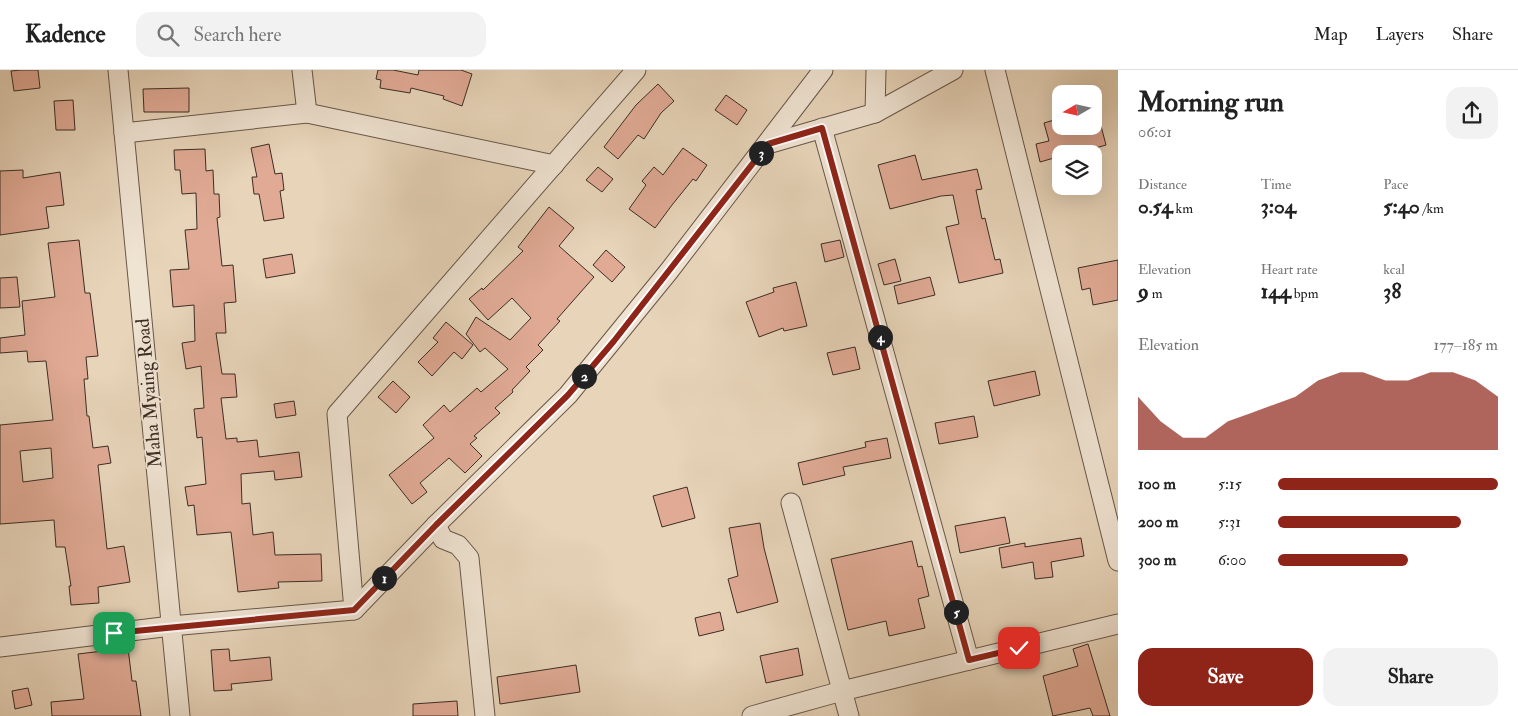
<!DOCTYPE html>
<html lang="en">
<head>
<meta charset="utf-8">
<style>
	:root { --surface:#fff; --page:#f2f2f2; --text:#222; --muted:#767676; --line:#e0e0e0; --accent:#8f2418 }
	body { margin:0; font-family:"IM FELL Double Pica",serif; background:var(--page); color:var(--text); height:100vh; display:flex; flex-direction:column; font-size:19px; white-space:nowrap }
	* { box-sizing:border-box; margin:0 }
	p { font-size:16px; color:var(--muted) }
	.icon { flex:none; width:28px; height:28px; fill:none; stroke:currentColor; stroke-width:2; stroke-linecap:round; stroke-linejoin:round }
	.map { position:relative; flex:1; overflow:hidden }
	.panel { display:flex; flex-direction:column; background:var(--surface); width:400px }
	.panel>* { flex:none }
	.needle { width:32px; rotate:261deg }
	.fabs { position:absolute; left:1052px; top:15px; display:grid; gap:10px }
	.fabs a { display:grid; place-items:center; width:50px; height:50px; border-radius:10px; background:var(--surface); box-shadow:0 5px 20px #0002; font-size:25px }
	.pin { position:absolute; display:grid; place-items:center; width:42px; height:42px; color:#fff; margin:-21px; border-radius:10px; box-shadow:0 2px 8px #0006 }
	.km { position:absolute; width:25px; height:25px; margin:-12px; border-radius:50%; background:#222; color:#fff; font-size:14px; line-height:25px; text-align:center }
	.round { display:grid; place-items:center; flex:none; width:52px; height:52px; border-radius:15px; background:var(--page) }
	.summary { display:flex; align-items:center; justify-content:space-between; height:85px; padding:0 20px }
	h1 { font-size:28px; font-weight:700; line-height:38px }
	.stats { display:grid; grid-template-columns:repeat(3,1fr); gap:8px; height:85px; padding:5px 20px }
	.stats div { display:grid; align-content:center }
	.stats b { font-size:21px; font-weight:700 }
	.stats small { font-size:14px; font-weight:400 }
	.stats p { font-size:14px }
	.chart { height:140px; padding:10px 20px }
	.chart p { display:flex; justify-content:space-between }
	.chart svg { width:100%; height:90px; margin-top:5px; fill:var(--accent); opacity:.7 }
	.button { display:flex; gap:10px; margin-top:auto; padding:10px 20px }
	.button a { flex:1; height:58px; border-radius:15px; background:var(--accent); color:#fff; font-size:20px; font-weight:700; line-height:58px; text-align:center }
	.button a+a { background:var(--page); color:var(--text) }
	ul { padding:0 20px; list-style:none; font-size:16px }
	li { display:grid; grid-template-columns:80px 60px 1fr; align-items:center; height:38px }
	li i { height:12px; border-radius:6px; background:var(--accent) }
	header { display:flex; align-items:center; gap:30px; box-sizing:border-box; height:70px; padding:0 25px; background:var(--surface); border-bottom:1px solid var(--line) }
	header strong { font-size:24px }
	nav { display:flex; gap:28px; margin-inline-start:auto; font-size:18px }
	.search { width:350px; height:45px; background:var(--page); display:flex; align-items:center; gap:12px; box-sizing:border-box; padding:0 18px; border-radius:15px; color:var(--muted); font-size:19px }
	main { display:flex; flex:1; min-height:0 }
	.map>svg:first-child { display:block }
	.building { fill:#e0aa95; stroke:#3d2d24; fill-rule:evenodd }
	.lines { fill:none; stroke-linecap:round; stroke-linejoin:round }
	.minor-casing { stroke:#685749; stroke-width:21 }
	.minor { stroke:#efe3d2; stroke-width:19 }
	.route-casing { stroke:#fff; stroke-width:10 }
	.route { stroke:#8f2418; stroke-width:6 }
	.labels { text-anchor:middle; dominant-baseline:central; stroke-width:4; stroke-linejoin:round; paint-order:stroke }
	.street-label { font-size:19px; fill:#3d2d24; stroke:#efe3d2 }
</style>
</head>
<body>
<header>
<strong>Kadence</strong>
<div class="search"><svg class="icon" aria-label="search" viewBox="0 0 24 24"><circle cx="10" cy="10" r="6"/><path d="M15 15l6 6"/></svg>Search here</div>
<nav><a>Map</a><a>Layers</a><a>Share</a></nav>
</header>
<main>
<div class="map">
<svg width="1118" height="646" viewBox="0 0 1118 646">
	<rect width="100%" height="100%" fill="#e7d4b9"/>
	<filter id="stains"><feTurbulence type="fractalNoise" baseFrequency=".004" numOctaves="4"/><feColorMatrix values="0 0 0 0 .2 0 0 0 0 .09 0 0 0 0 .02 0 0 0 .5 -.17"/></filter>
	<radialGradient id="worn" r=".72"><stop offset=".6" stop-color="#630" stop-opacity="0"/><stop offset="1" stop-color="#630" stop-opacity=".3"/></radialGradient>
	<g class="building">
		<polygon points="21,0 38,0 40,18 14,21 11,1"/>
		<polygon points="378,0 393,0 418,5 419,0 461,0 472,4 462,36 443,29 444,26 411,18 410,23 380,18 381,10 376,9"/>
		<polygon points="658,14 674,31 661,43 644,69 638,65 618,89 604,77 636,35"/>
		<polygon points="189,18 189,42 144,42 143,19"/>
		<polygon points="726,25 747,40 737,55 715,40"/>
		<polygon points="73,30 75,60 56,60 54,31"/>
		<polygon points="1061,48 1061,56 1101,56 1106,75 1075,84 1061,84 1061,97 1056,98 1054,88 1040,92 1036,74 1049,71 1044,53"/>
		<polygon points="269,74 275,104 282,103 284,120 280,121 284,148 264,151 259,124 254,124 252,107 257,107 251,78"/>
		<polygon points="683,78 707,95 696,111 693,109 672,135 655,158 629,139 646,115 642,111 654,97 663,105"/>
		<polygon points="205,79 206,101 213,100 214,124 219,124 220,147 217,148 222,196 233,195 236,232 224,233 226,263 216,263 222,304 235,304 237,327 221,328 226,369 237,368 237,372 257,370 259,387 299,382 302,407 275,410 274,401 241,404 242,434 250,433 253,465 273,462 275,485 321,484 322,511 278,512 279,518 238,522 231,462 197,465 194,435 188,436 185,417 206,414 202,367 197,368 194,339 204,338 201,296 186,299 182,273 195,271 194,235 173,237 170,200 189,199 185,160 197,159 196,123 182,124 180,100 175,100 174,80"/>
		<polygon points="915,85 922,110 977,99 982,119 976,120 982,149 985,148 995,190 1000,189 1003,203 959,213 946,157 959,154 953,125 941,126 890,139 878,95"/>
		<polygon points="598,97 613,109 602,122 586,110"/>
		<polygon points="23,100 23,108 60,102 64,135 46,137 49,158 0,165 0,101"/>
		<polygon points="549,137 574,158 559,176 594,207 557,249 560,251 538,275 543,280 526,297 530,301 512,320 513,322 495,338 500,343 474,366 477,368 470,374 482,386 465,403 449,388 420,413 427,422 412,434 389,405 434,368 423,355 444,335 450,342 477,318 481,322 508,299 485,278 480,282 466,264 476,247 510,270 531,248 512,228 488,250 469,229 482,218 483,220 523,181 518,177"/>
		<path d="M79,170L85,223H90L98,286L86,287L88,309H84L87,346H89L93,378L108,376L111,393L98,395L107,479L124,476L130,512L98,517L99,533L71,535L69,516H71L65,477H56L54,450L0,454V355L53,350L46,291L28,292L27,281L0,283V268L25,265L22,231L55,227L48,173ZM51,378L53,408L23,412L20,381Z"/>
		<polygon points="840,170 844,187 825,192 821,174"/>
		<polygon points="606,180 625,197 612,212 593,195"/>
		<polygon points="292,184 295,203 266,208 263,189"/>
		<polygon points="895,189 901,211 884,215 878,194"/>
		<polygon points="1118,190 1118,230 1093,235 1090,218 1082,220 1078,198"/>
		<polygon points="17,207 20,237 0,238 0,208"/>
		<polygon points="930,207 935,225 898,234 894,216"/>
		<polygon points="796,212 807,256 784,261 783,258 759,267 746,232 774,222 773,218"/>
		<polygon points="446,252 473,275 462,289 454,282 432,306 418,292 438,272 433,268"/>
		<polygon points="855,277 860,299 833,305 827,283"/>
		<polygon points="1035,301 1040,325 994,336 988,311"/>
		<polygon points="393,311 410,327 396,343 378,327"/>
		<polygon points="294,331 296,345 276,348 274,334"/>
		<polygon points="974,346 978,367 939,374 935,353"/>
		<polygon points="887,368 891,388 843,397 845,405 803,415 798,393 866,377 865,372"/>
		<polygon points="687,417 695,448 662,457 653,426"/>
		<polygon points="1005,447 1010,473 960,483 955,456"/>
		<polygon points="760,453 764,478 778,532 737,543 728,509 738,506 729,458"/>
		<polygon points="1081,468 1084,486 1051,492 1053,507 1035,509 1033,492 1002,498 999,478 1025,473 1025,477"/>
		<polygon points="912,471 918,497 922,496 929,526 918,529 925,558 889,566 886,551 848,560 831,489"/>
		<polygon points="720,542 724,560 699,566 695,548"/>
		<polygon points="1088,574 1110,646 1093,646 1090,638 1053,646 1043,606 1078,596 1073,579"/>
		<polygon points="128,578 132,611 136,611 141,646 52,646 51,632 84,629 78,584"/>
		<polygon points="798,578 803,605 766,613 760,586"/>
		<polygon points="229,579 230,591 270,587 272,610 231,614 232,620 214,621 211,580"/>
		<polygon points="576,595 580,622 500,634 497,607"/>
		<polygon points="28,618 32,635 15,639 12,621"/>
		<polygon points="457,631 458,646 413,646 413,634"/>
	</g>
	<g class="lines">
		<defs>
			<g id="minor">
				<polyline points="118,0 180,646"/>
				<polyline points="302,0 307,43"/>
				<polyline points="995,0 1118,491"/>
				<polyline points="875,43 876,0"/>
				<polyline points="822,58 969,590"/>
				<polyline points="124,63 307,43 554,95"/>
				<polyline points="768,74 875,43 953,0"/>
				<polyline points="791,433 849,646"/>
				<polyline points="436,455 443,469 458,475 469,488 485,646"/>
				<polyline points="354,540 337,344 636,0"/>
				<polyline points="0,577 171,556 354,540 436,455 568,325 669,201 823,0"/>
				<polyline points="752,646 842,621 1118,554"/>
			</g>
		</defs>
		<use href="#minor" class="minor-casing"/>
		<use href="#minor" class="minor"/>
	</g>
	<g class="lines">
		<defs>
			<polyline id="route" points="114,563 354,540 436,455 568,325 614,271 768,74 822,58 969,590 1019,578"/>
		</defs>
		<use href="#route" class="route-casing"/>
		<use href="#route" class="route"/>
	</g>
	<g class="labels">
		<g class="street-label">
			<text transform="translate(149 323) rotate(-95)">Maha Myaing Road</text>
		</g>
	</g>
	<rect width="100%" height="100%" filter="url(#stains)"/>
	<rect width="100%" height="100%" fill="url(#worn)"/>
</svg>
<div class="fabs">
<a><svg class="needle" viewBox="-14 -14 28 28"><path d="M0-13l5 13h-10z" fill="#e53935"/><path d="M0 13l5-13h-10z" fill="#767676"/></svg></a>
<a><svg class="icon" aria-label="layers" viewBox="0 0 24 24"><path d="M12 4l9 5-9 5-9-5zM3 14l9 5 9-5"/></svg></a>
</div>
<div class="pin" style="left:114px;top:563px;background:#1e9e55"><svg class="icon" aria-label="arrive" viewBox="0 0 24 24"><path d="M6 21V4h12l-3 4 3 4H6"/></svg></div>
<div class="pin" style="left:1019px;top:578px;background:#d93025"><svg class="icon" aria-label="check" viewBox="0 0 24 24"><path d="M5 12l5 5 9-10"/></svg></div>
<b class="km" style="left:384px;top:508px">1</b>
<b class="km" style="left:584px;top:306px">2</b>
<b class="km" style="left:761px;top:83px">3</b>
<b class="km" style="left:880px;top:267px">4</b>
<b class="km" style="left:956px;top:542px">5</b>
</div>
<section class="panel">
<div class="summary"><div><h1>Morning run</h1><p>06:01</p></div><a class="round"><svg class="icon" aria-label="share" viewBox="0 0 24 24"><path d="M12 15V3M7 8l5-5 5 5M5 13v7h14v-7"/></svg></a></div>
<div class="stats">
<div><p>Distance</p><b>0.54<small> km</small></b></div>
<div><p>Time</p><b>3:04</b></div>
<div><p>Pace</p><b>5:40<small> /km</small></b></div>
</div>
<div class="stats">
<div><p>Elevation</p><b>9<small> m</small></b></div>
<div><p>Heart rate</p><b>144<small> bpm</small></b></div>
<div><p>kcal</p><b>38</b></div>
</div>
<div class="chart"><p><span>Elevation</span>177–185 m</p>
<svg viewBox="0 0 160 44" preserveAspectRatio="none"><path d="M0 44V18L10 30L20 38L30 38L40 30L50 26L60 22L70 18L80 10L90 6L100 6L110 10L120 10L130 6L140 6L150 10L160 18V44z"/></svg>
</div>
<ul>
<li><b>100 m</b>5:15<i style="width:100%"></i></li>
<li><b>200 m</b>5:31<i style="width:83%"></i></li>
<li><b>300 m</b>6:00<i style="width:59%"></i></li>
</ul>
<div class="button"><a>Save</a><a>Share</a></div>
</section>
</main>
</body>
</html>
